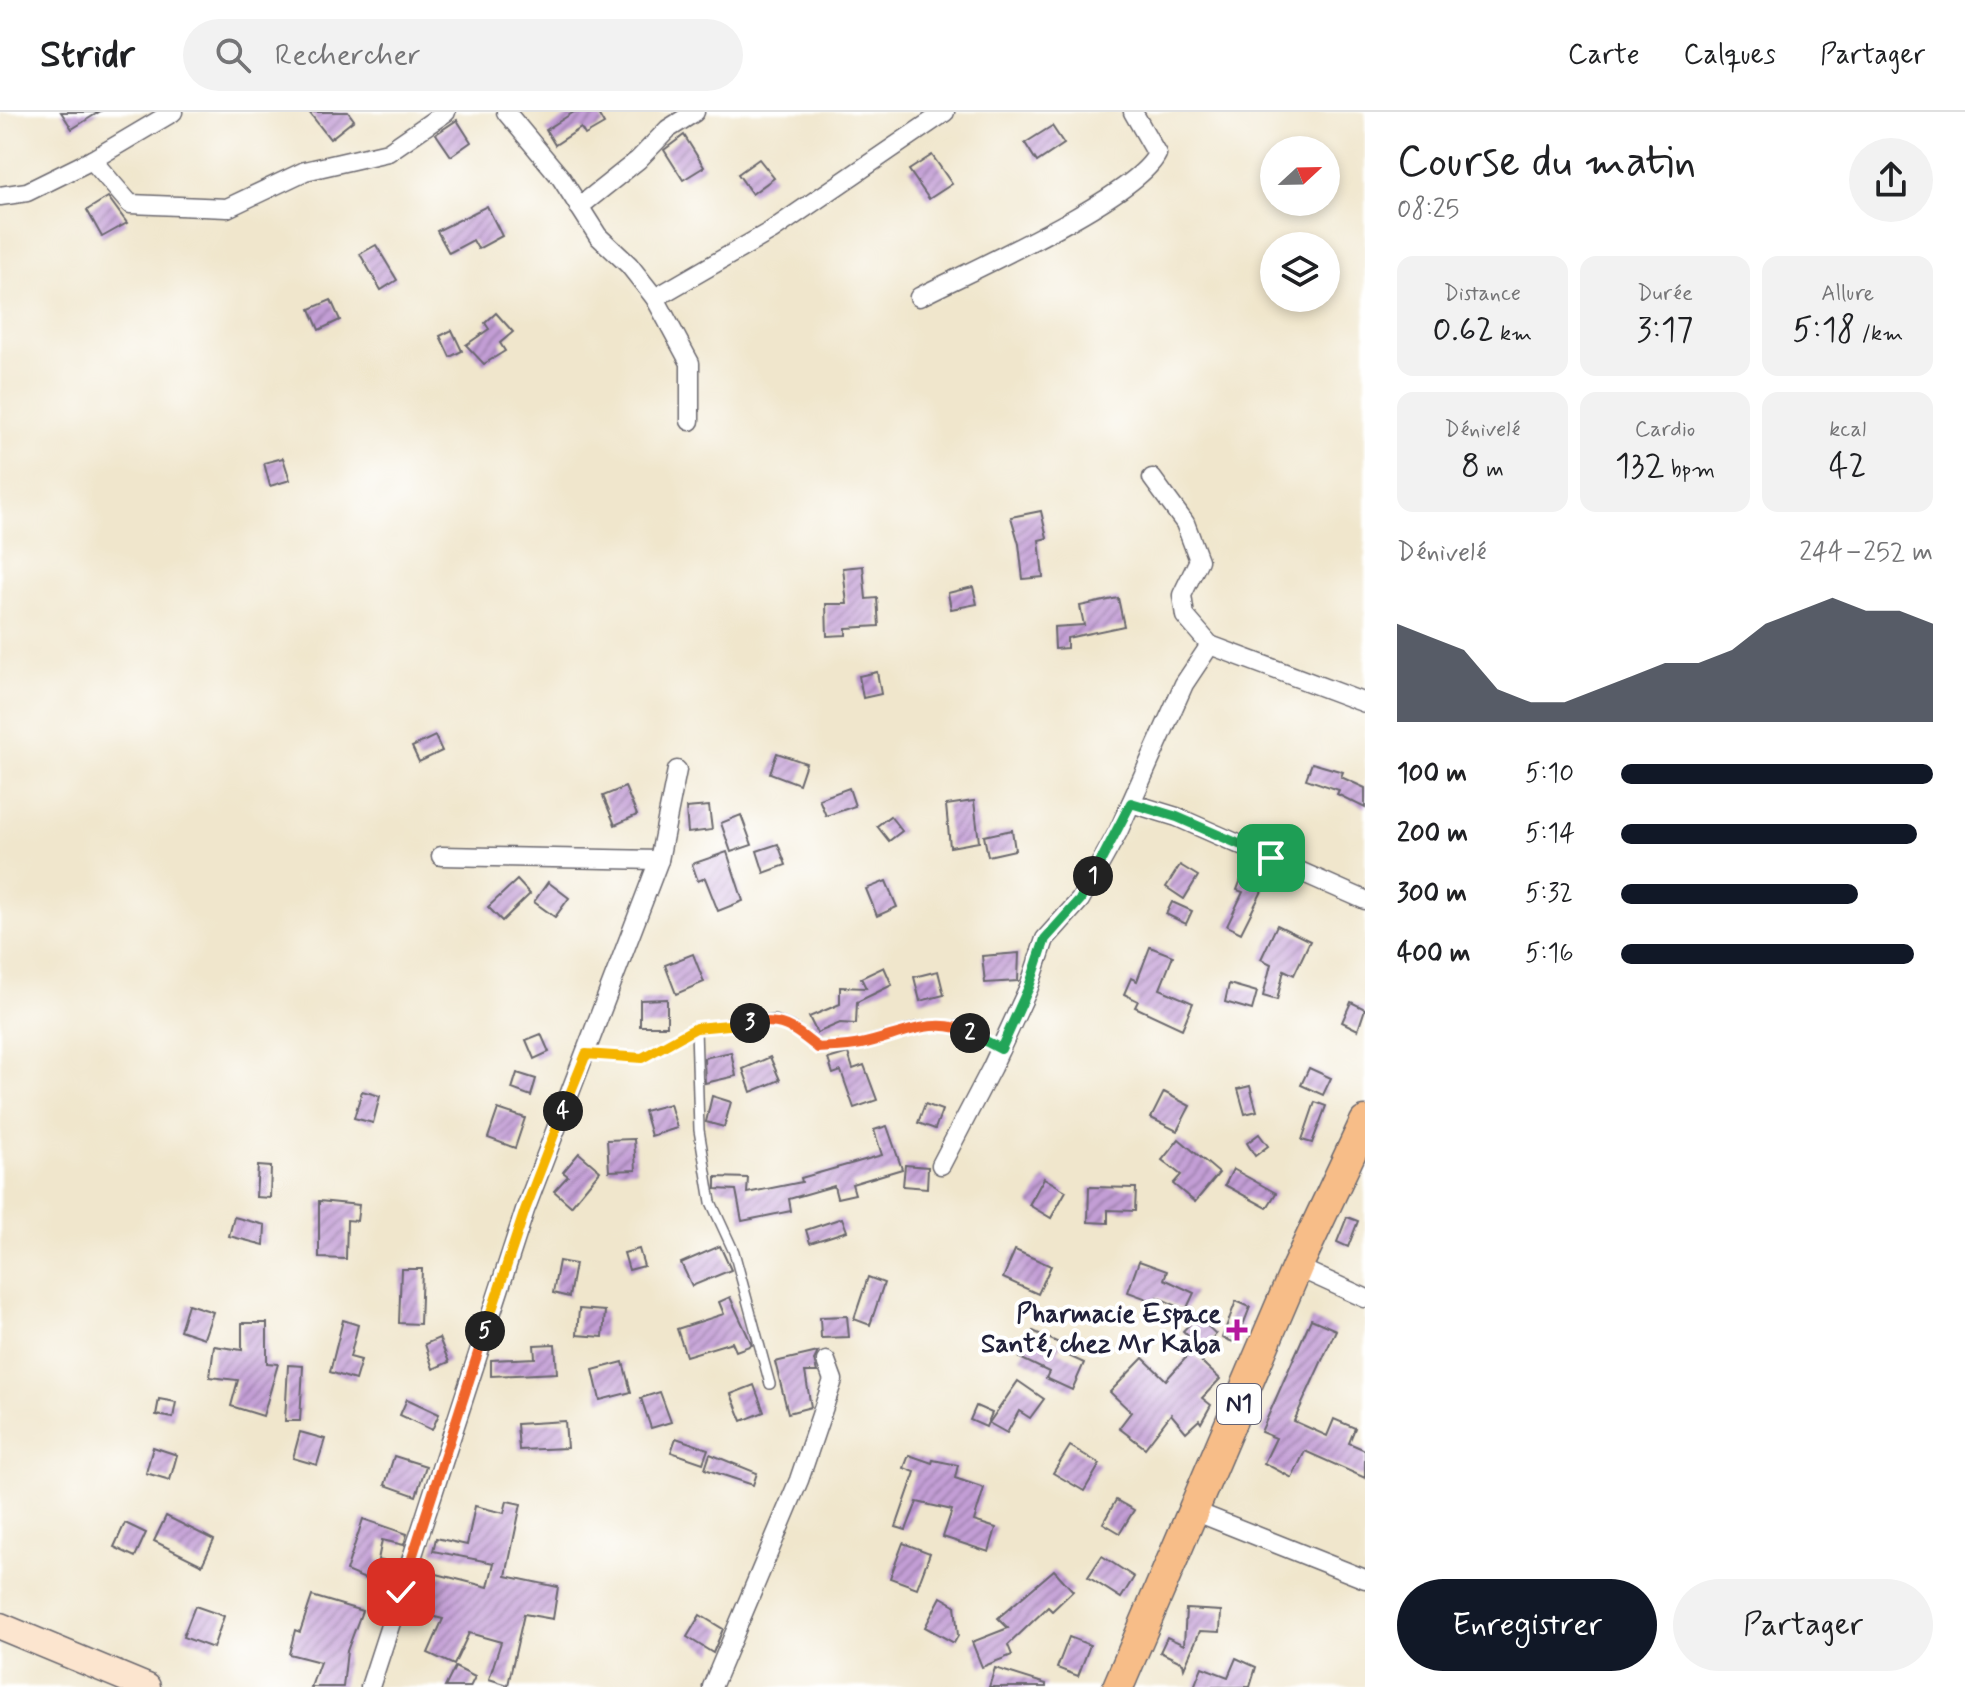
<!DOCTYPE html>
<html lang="fr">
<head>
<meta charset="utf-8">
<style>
	:root { --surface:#fff; --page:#f2f2f2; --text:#202124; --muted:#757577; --line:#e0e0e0; --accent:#111827 }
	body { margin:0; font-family:Mynerve,sans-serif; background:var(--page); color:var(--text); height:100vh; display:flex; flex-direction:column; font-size:30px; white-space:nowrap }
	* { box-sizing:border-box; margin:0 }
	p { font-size:26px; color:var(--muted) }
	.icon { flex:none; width:44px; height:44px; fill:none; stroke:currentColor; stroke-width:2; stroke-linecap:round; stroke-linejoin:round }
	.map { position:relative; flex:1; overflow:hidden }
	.panel { display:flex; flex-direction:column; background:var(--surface); width:600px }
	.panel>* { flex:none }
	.needle { width:52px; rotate:68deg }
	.fabs { position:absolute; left:1260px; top:24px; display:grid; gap:16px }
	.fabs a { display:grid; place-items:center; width:80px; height:80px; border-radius:50%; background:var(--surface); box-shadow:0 4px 12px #0003; font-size:40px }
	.pin { position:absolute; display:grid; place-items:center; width:68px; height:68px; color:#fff; margin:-34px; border-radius:16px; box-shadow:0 4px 12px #0006 }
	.km { position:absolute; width:40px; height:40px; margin:-20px; border-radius:50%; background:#222; color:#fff; font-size:22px; line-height:40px; text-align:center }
	.round { display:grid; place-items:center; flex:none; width:84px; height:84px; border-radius:42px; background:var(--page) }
	.summary { display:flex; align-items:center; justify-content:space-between; height:136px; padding:0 32px }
	h1 { font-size:44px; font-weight:600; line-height:60px }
	.stats { display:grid; grid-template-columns:repeat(3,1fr); gap:12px; height:136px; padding:8px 32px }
	.stats div { display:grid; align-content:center; border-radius:16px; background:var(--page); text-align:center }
	.stats b { font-size:34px; font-weight:600 }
	.stats small { font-size:22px; font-weight:400 }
	.stats p { font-size:22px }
	.chart { height:224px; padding:16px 32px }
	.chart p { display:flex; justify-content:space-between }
	.chart svg { width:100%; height:144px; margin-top:8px; fill:var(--accent); opacity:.7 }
	.cta { display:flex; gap:16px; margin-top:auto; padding:16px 32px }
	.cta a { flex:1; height:92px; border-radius:48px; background:var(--accent); color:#fff; font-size:32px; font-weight:600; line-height:92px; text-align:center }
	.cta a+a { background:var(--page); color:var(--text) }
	ul { padding:0 32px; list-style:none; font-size:26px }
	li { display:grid; grid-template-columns:128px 96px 1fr; align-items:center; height:60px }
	li i { height:20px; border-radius:10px; background:var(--accent) }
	header { display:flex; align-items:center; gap:48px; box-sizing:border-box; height:112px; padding:0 40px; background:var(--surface); border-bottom:2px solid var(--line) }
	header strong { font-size:38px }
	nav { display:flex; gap:44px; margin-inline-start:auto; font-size:28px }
	.search { width:560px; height:72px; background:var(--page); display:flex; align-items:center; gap:20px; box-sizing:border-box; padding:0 28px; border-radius:44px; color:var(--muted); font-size:30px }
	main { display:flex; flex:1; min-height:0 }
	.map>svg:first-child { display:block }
	.building { fill:url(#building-hatch) }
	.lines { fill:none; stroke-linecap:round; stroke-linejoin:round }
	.service-casing { stroke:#6a676e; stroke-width:12 }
	.minor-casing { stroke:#6a676e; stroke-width:21 }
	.secondary-casing { stroke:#6a676e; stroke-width:29 }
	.trunk-casing { stroke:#6a676e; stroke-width:33 }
	.service { stroke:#fff; stroke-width:9 }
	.minor { stroke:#fff; stroke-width:18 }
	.secondary { stroke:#fce5cf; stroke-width:26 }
	.trunk { stroke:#f7bd88; stroke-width:30 }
	.split-1-casing { stroke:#fff; stroke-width:16 }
	.split-2-casing { stroke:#fff; stroke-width:16 }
	.split-3-casing { stroke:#fff; stroke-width:16 }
	.split-4-casing { stroke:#fff; stroke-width:16 }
	.split-5-casing { stroke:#fff; stroke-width:16 }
	.split-6-casing { stroke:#fff; stroke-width:16 }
	.split-1 { stroke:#22a559; stroke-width:10 }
	.split-2 { stroke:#22a559; stroke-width:10 }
	.split-3 { stroke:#f0652b; stroke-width:10 }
	.split-4 { stroke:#f5b400; stroke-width:10 }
	.split-5 { stroke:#f5b400; stroke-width:10 }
	.split-6 { stroke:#f0652b; stroke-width:10 }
	.poi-dot { fill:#b5179e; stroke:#fff; stroke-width:3 }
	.labels { text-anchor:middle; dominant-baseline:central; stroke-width:8; stroke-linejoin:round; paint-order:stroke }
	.shield { fill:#fff; stroke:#646476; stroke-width:2 }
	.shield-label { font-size:24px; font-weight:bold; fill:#22223b }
	.poi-label { font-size:26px; font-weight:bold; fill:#22223b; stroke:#fff; text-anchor:end }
</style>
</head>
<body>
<header>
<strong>Stridr</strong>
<div class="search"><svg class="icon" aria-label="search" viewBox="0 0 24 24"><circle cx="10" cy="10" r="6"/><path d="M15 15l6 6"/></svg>Rechercher</div>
<nav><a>Carte</a><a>Calques</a><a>Partager</a></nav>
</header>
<main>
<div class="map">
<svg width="1365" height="1575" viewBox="0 0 1365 1575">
	<defs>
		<pattern id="building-hatch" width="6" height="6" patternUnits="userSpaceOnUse" patternTransform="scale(2)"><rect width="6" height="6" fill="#c39ed5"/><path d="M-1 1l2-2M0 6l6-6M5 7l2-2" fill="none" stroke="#9e80ae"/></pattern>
	</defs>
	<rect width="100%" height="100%" fill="#fff"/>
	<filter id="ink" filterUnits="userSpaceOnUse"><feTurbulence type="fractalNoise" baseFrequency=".0125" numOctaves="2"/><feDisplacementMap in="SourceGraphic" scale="16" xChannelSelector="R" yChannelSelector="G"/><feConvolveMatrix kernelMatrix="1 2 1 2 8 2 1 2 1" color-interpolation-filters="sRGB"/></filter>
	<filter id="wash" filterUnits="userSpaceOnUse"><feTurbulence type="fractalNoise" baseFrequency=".006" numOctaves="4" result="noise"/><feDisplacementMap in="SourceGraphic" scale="32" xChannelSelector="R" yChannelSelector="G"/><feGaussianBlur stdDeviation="1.8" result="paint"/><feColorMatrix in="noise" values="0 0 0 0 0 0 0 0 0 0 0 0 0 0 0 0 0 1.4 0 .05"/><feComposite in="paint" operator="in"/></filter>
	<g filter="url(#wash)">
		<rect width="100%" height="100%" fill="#f0e6cc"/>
		<g id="blocks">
			<g class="building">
				<polygon points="61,0 99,0 72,17"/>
				<polygon points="309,0 348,0 354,8 330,27"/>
				<polygon points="574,0 597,0 604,12 585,23 581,16 555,33 546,18"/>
				<polygon points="457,8 471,30 451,44 436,22"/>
				<polygon points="1052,14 1064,32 1037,50 1025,31"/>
				<polygon points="684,23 704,55 683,68 664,38"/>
				<polygon points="932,43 952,72 929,87 909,58"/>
				<polygon points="759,47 774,66 752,82 738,62"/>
				<polygon points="108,85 127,111 102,125 87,98"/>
				<polygon points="487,94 502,124 478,137 473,128 449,141 437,119"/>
				<polygon points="376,133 397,168 381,178 360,142"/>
				<polygon points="331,188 340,208 319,218 310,197"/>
				<polygon points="496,201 513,220 500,231 505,239 484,252 466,233 489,217 485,211"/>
				<polygon points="452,218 462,239 450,245 440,224"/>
				<polygon points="283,346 290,368 270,374 264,351"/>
				<polygon points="1041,399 1047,426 1039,428 1043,465 1023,467 1019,432 1011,405"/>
				<polygon points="863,454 866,487 877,486 879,514 846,516 846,523 827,524 826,492 847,492 843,456"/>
				<polygon points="973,475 977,492 951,497 948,481"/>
				<polygon points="1118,486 1124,514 1067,526 1067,536 1055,537 1054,515 1084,513 1080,494"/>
				<polygon points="877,560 881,582 863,586 859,564"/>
				<polygon points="435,624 442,639 419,650 412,635"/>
				<polygon points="777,641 806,651 799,672 770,661"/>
				<polygon points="1312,651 1343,660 1341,665 1365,676 1365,696 1337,682 1339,678 1306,667"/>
				<polygon points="625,675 637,703 615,713 603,684"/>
				<polygon points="849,676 855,694 826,704 819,687"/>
				<polygon points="974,689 979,730 950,735 946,693"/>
				<polygon points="709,694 712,718 688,721 686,696"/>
				<polygon points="741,703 752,733 731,740 721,711"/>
				<polygon points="890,704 902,719 889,729 877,714"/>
				<polygon points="1012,718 1015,738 988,744 984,724"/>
				<polygon points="778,732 786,753 764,761 757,739"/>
				<polygon points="727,740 743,789 718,799 705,766 698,769 692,752"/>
				<polygon points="1180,753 1198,764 1184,787 1166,775"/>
				<polygon points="1243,762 1266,771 1241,821 1227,814 1243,780 1237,778"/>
				<polygon points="517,768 530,782 502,809 488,795"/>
				<polygon points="886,769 897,795 877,804 866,777"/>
				<polygon points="548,770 569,786 555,805 534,790"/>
				<polygon points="1172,790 1192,799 1186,812 1166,802"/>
				<polygon points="1277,813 1310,829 1294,863 1284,858 1277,888 1263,884 1271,852 1261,847"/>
				<polygon points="1150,835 1173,844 1160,877 1193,891 1182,917 1135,895 1138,889 1124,882 1131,866 1137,869"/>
				<polygon points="1019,841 1018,869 985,871 982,844"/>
				<polygon points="693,842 704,870 676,882 665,853"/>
				<polygon points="884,855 892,873 857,890 856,912 840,911 817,921 809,905 840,892 840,875 866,876 861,866"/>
				<polygon points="938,859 944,883 920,889 914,865"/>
				<polygon points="1229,872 1257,880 1252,898 1225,890"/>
				<polygon points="667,887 667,914 640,914 640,888"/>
				<polygon points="1351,890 1365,897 1358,918 1342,910"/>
				<polygon points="541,922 549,940 534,947 526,928"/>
				<polygon points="731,940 736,964 705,971 704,946"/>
				<polygon points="848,941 853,957 864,953 877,988 854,996 841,959 833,962 828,947"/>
				<polygon points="770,945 780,968 751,980 743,957"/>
				<polygon points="1309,956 1331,966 1323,983 1301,973"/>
				<polygon points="517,961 536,967 531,984 512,977"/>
				<polygon points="1250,974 1257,999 1245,1002 1238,977"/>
				<polygon points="362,979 380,984 373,1011 354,1006"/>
				<polygon points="1164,980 1190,994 1177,1019 1151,1006"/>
				<polygon points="712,984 731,990 724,1015 706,1010"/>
				<polygon points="1315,990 1326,994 1312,1031 1302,1028"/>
				<polygon points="670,992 677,1016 651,1024 644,999"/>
				<polygon points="925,992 942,998 935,1017 918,1011"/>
				<polygon points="498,997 525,1006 515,1036 488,1026"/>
				<polygon points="887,1014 902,1057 852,1072 855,1082 837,1086 834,1074 789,1087 791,1099 742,1109 736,1078 716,1077 716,1065 748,1066 747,1081 802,1070 801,1066 882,1043 874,1018"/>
				<polygon points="1259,1022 1268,1034 1255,1044 1247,1031"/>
				<polygon points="634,1027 636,1058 609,1059 607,1028"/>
				<polygon points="1179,1027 1219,1061 1195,1090 1173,1072 1181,1063 1162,1048"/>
				<polygon points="579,1041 600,1059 571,1094 554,1079 568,1064 563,1060"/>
				<polygon points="905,1053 928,1055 927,1076 903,1074"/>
				<polygon points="258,1054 271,1055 270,1086 256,1085"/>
				<polygon points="1233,1057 1276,1081 1267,1096 1225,1073"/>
				<polygon points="1044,1066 1066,1079 1051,1106 1029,1093"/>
				<polygon points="1089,1075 1136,1076 1135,1099 1108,1098 1108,1111 1088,1110"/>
				<polygon points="319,1089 359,1093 357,1109 347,1108 346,1147 319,1146"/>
				<polygon points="234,1105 265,1113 264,1133 229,1124"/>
				<polygon points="1347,1105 1358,1109 1348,1135 1337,1130"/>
				<polygon points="842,1106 847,1119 810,1131 806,1118"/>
				<polygon points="720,1134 731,1158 692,1174 681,1151"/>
				<polygon points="639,1137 644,1154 629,1158 624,1141"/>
				<polygon points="1015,1138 1051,1154 1038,1182 1003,1166"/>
				<polygon points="559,1149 575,1152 569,1185 553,1181"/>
				<polygon points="1139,1149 1167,1159 1164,1167 1194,1181 1186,1198 1157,1185 1155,1190 1128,1180"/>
				<polygon points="401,1157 422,1157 420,1212 399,1211"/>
				<polygon points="868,1165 884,1171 870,1213 854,1207"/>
				<polygon points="730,1185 752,1233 736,1239 732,1230 686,1244 677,1217 724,1202 719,1190"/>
				<polygon points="1236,1189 1250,1195 1236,1231 1222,1226"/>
				<polygon points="188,1192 213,1200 204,1226 180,1218"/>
				<polygon points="579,1197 605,1199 603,1225 577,1223"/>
				<polygon points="847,1204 849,1225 821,1226 820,1205"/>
				<polygon points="1197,1204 1216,1222 1203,1237 1183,1219"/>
				<polygon points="1311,1207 1336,1218 1294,1309 1327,1324 1334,1307 1355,1316 1349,1331 1365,1338 1365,1366 1305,1339 1292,1366 1264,1351 1276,1326 1261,1320"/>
				<polygon points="343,1208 358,1213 350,1245 361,1248 355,1268 330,1260"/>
				<polygon points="242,1211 267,1211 267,1251 278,1252 263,1304 231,1294 238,1268 210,1265 214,1234 242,1238"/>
				<polygon points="1033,1219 1061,1232 1058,1239 1084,1251 1072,1278 1046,1266 1049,1260 1020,1246"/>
				<polygon points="439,1226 449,1250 433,1257 425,1232"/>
				<polygon points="555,1232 557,1261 491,1264 491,1248 535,1246 534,1233"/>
				<polygon points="818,1240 814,1248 817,1260 805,1260 811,1295 788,1301 775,1250"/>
				<polygon points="1191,1240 1220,1267 1202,1286 1211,1293 1201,1311 1199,1308 1186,1320 1171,1302 1145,1336 1119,1316 1131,1300 1110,1280 1143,1246 1166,1268"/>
				<polygon points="623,1250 631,1280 600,1288 593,1258"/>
				<polygon points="288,1253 303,1254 300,1309 285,1309"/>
				<polygon points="1018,1269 1044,1287 1030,1306 1019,1299 1007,1321 989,1311"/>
				<polygon points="754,1273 764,1300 742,1309 731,1282"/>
				<polygon points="660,1280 671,1310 651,1316 641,1286"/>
				<polygon points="159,1287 176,1290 173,1306 156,1303"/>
				<polygon points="407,1287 439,1302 432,1318 400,1303"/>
				<polygon points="976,1294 992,1301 986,1315 970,1308"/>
				<polygon points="565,1309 567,1336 519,1338 517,1312"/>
				<polygon points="300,1320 325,1327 317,1353 293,1346"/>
				<polygon points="676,1326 708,1337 703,1351 671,1340"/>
				<polygon points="1070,1334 1100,1352 1084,1379 1053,1361"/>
				<polygon points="153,1335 177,1343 170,1368 146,1361"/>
				<polygon points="710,1342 757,1361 753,1373 705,1357"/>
				<polygon points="909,1343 932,1351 933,1348 958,1353 955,1366 984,1376 974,1409 996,1416 989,1440 943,1425 952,1398 917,1390 906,1418 896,1415 915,1360 904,1356"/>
				<polygon points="394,1344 426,1354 416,1384 385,1373"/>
				<polygon points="1116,1388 1134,1398 1120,1421 1103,1411"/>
				<polygon points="507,1389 521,1392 506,1464 558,1475 553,1507 524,1502 508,1573 489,1567 501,1530 469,1521 454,1553 428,1541 443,1507 427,1503 430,1491 412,1487 421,1458 488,1475 494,1451 433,1439 436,1426 467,1433 475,1394 504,1401"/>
				<polygon points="166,1404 214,1428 202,1453 154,1429"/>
				<polygon points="363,1407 407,1422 404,1433 382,1428 378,1448 397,1452 389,1477 346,1459"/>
				<polygon points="125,1411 146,1421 135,1445 114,1435"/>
				<polygon points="903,1431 930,1441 917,1476 890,1466"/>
				<polygon points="1102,1444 1134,1465 1121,1486 1088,1465"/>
				<polygon points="1054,1458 1073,1479 1052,1499 1048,1495 1008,1533 1012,1543 982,1555 972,1530 1008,1516 998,1506"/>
				<polygon points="312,1484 362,1499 347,1539 343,1575 311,1575 320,1550 289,1542 295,1518 300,1520"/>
				<polygon points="941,1485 955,1493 958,1524 954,1531 925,1515"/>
				<polygon points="195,1494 224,1504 213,1536 183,1525"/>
				<polygon points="1186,1497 1221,1499 1220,1520 1200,1519 1184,1556 1183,1551 1160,1540 1167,1525 1184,1533"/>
				<polygon points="700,1503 723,1517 713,1541 687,1525"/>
				<polygon points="1069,1525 1090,1533 1078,1564 1057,1556"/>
				<polygon points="1236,1546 1256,1555 1250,1575 1194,1575 1202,1555 1228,1565"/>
				<polygon points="455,1555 475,1565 470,1575 445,1575"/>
				<polygon points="995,1556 1046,1572 1046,1575 989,1575"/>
			</g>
		</g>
	</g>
	<g filter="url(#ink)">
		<use href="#blocks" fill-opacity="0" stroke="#6a676e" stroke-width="2"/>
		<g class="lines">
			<defs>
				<g id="service">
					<polyline points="696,916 699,1018 711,1090 734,1140 770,1272"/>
					<polyline points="586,942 642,946 696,916 775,908 792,915 818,936 860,932 917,915 957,914 1001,937"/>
				</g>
				<g id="minor">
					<polyline points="506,0 561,66 598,124 629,153 655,186 690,251 690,309"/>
					<polyline points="92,48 173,0"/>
					<polyline points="0,84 27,80 92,48 130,92 227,96 305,59 388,40 446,0"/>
					<polyline points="579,95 638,48 668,17 695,0"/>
					<path d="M919,185C968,160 1137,85 1157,42L1133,0"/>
					<polyline points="655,186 771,119 945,0"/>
					<polyline points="1152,366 1185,411 1199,448 1182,483 1185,504 1210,533 1365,591"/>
					<polyline points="1131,691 1177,705 1365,788"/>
					<polyline points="441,744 659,748"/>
					<polyline points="941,1053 992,955 1029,875 1045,827 1080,788 1118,720 1184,572 1210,533"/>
					<polyline points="1297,1155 1365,1186"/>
					<polyline points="1194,1399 1365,1467"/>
					<polyline points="370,1575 525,1098 659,748 677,658"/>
					<polyline points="712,1575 799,1368 833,1268 826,1249"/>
				</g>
				<polyline id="secondary" points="0,1514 147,1575"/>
				<polyline id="trunk" points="1118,1575 1297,1155 1365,1010"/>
			</defs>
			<use href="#service" class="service-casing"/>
			<use href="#minor" class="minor-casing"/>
			<use href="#secondary" class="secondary-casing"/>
			<use href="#trunk" class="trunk-casing"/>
			<use href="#service" class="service"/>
			<use href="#minor" class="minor"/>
			<use href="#secondary" class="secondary"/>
			<use href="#trunk" class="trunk"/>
		</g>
	</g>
	<g class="lines" filter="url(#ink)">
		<defs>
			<polyline id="split-1" points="1093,764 1131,691 1177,705 1271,746"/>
			<polyline id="split-2" points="970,921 1001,937 1029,875 1045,827 1080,788 1093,764"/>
			<path id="split-3" d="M750,911C784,907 792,915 818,936C832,935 847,935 861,932C897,925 935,902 970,921"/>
			<polyline id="split-4" points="563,999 586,942 642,946 696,916 750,911"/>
			<polyline id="split-5" points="485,1219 525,1098 563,999"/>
			<polyline id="split-6" points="401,1480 485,1219"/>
		</defs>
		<use href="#split-1" class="split-1-casing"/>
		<use href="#split-2" class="split-2-casing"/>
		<use href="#split-3" class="split-3-casing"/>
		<use href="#split-4" class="split-4-casing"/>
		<use href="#split-5" class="split-5-casing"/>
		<use href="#split-6" class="split-6-casing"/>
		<use href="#split-1" class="split-1"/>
		<use href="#split-2" class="split-2"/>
		<use href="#split-3" class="split-3"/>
		<use href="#split-4" class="split-4"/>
		<use href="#split-5" class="split-5"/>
		<use href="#split-6" class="split-6"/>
	</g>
	<path class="poi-dot" d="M1233 1206h8v8h8v8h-8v8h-8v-8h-8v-8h8z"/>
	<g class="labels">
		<rect class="shield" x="1217" y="1272" width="44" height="40" rx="6"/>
		<g class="shield-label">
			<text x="1239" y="1292">N1</text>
		</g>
		<g class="poi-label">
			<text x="1221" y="1203">Pharmacie Espace<tspan x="1221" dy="30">Santé, chez Mr Kaba</tspan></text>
		</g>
	</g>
</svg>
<div class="fabs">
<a><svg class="needle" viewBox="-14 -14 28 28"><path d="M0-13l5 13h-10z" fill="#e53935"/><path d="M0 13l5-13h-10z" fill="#757577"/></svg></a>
<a><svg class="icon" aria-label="layers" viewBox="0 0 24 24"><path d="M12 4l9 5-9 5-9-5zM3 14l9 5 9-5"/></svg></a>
</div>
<div class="pin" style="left:1271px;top:746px;background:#1e9e55"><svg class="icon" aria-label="arrive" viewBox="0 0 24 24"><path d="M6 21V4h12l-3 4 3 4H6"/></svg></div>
<div class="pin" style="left:401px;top:1480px;background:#d93025"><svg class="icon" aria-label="check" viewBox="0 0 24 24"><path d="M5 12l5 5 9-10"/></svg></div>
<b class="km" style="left:1093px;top:764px">1</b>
<b class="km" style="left:970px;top:921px">2</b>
<b class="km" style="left:750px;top:911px">3</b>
<b class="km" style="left:563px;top:999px">4</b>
<b class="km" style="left:485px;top:1219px">5</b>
</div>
<section class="panel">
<div class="summary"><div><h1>Course du matin</h1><p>08:25</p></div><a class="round"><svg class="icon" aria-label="share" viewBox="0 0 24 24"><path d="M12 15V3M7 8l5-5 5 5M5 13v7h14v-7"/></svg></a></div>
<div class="stats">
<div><p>Distance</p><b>0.62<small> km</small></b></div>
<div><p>Durée</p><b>3:17</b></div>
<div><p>Allure</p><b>5:18<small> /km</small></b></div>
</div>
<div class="stats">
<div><p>Dénivelé</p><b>8<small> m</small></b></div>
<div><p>Cardio</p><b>132<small> bpm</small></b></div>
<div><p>kcal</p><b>42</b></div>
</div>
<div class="chart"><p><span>Dénivelé</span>244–252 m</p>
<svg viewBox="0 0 160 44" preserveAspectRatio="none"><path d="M0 44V14L10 18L20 22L30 34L40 38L50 38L60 34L70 30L80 26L90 26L100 22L110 14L120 10L130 6L140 10L150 10L160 14V44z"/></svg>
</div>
<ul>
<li><b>100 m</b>5:10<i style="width:100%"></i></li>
<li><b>200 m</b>5:14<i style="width:95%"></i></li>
<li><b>300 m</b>5:32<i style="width:76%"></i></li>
<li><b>400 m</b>5:16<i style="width:94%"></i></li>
</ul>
<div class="cta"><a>Enregistrer</a><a>Partager</a></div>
</section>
</main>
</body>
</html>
